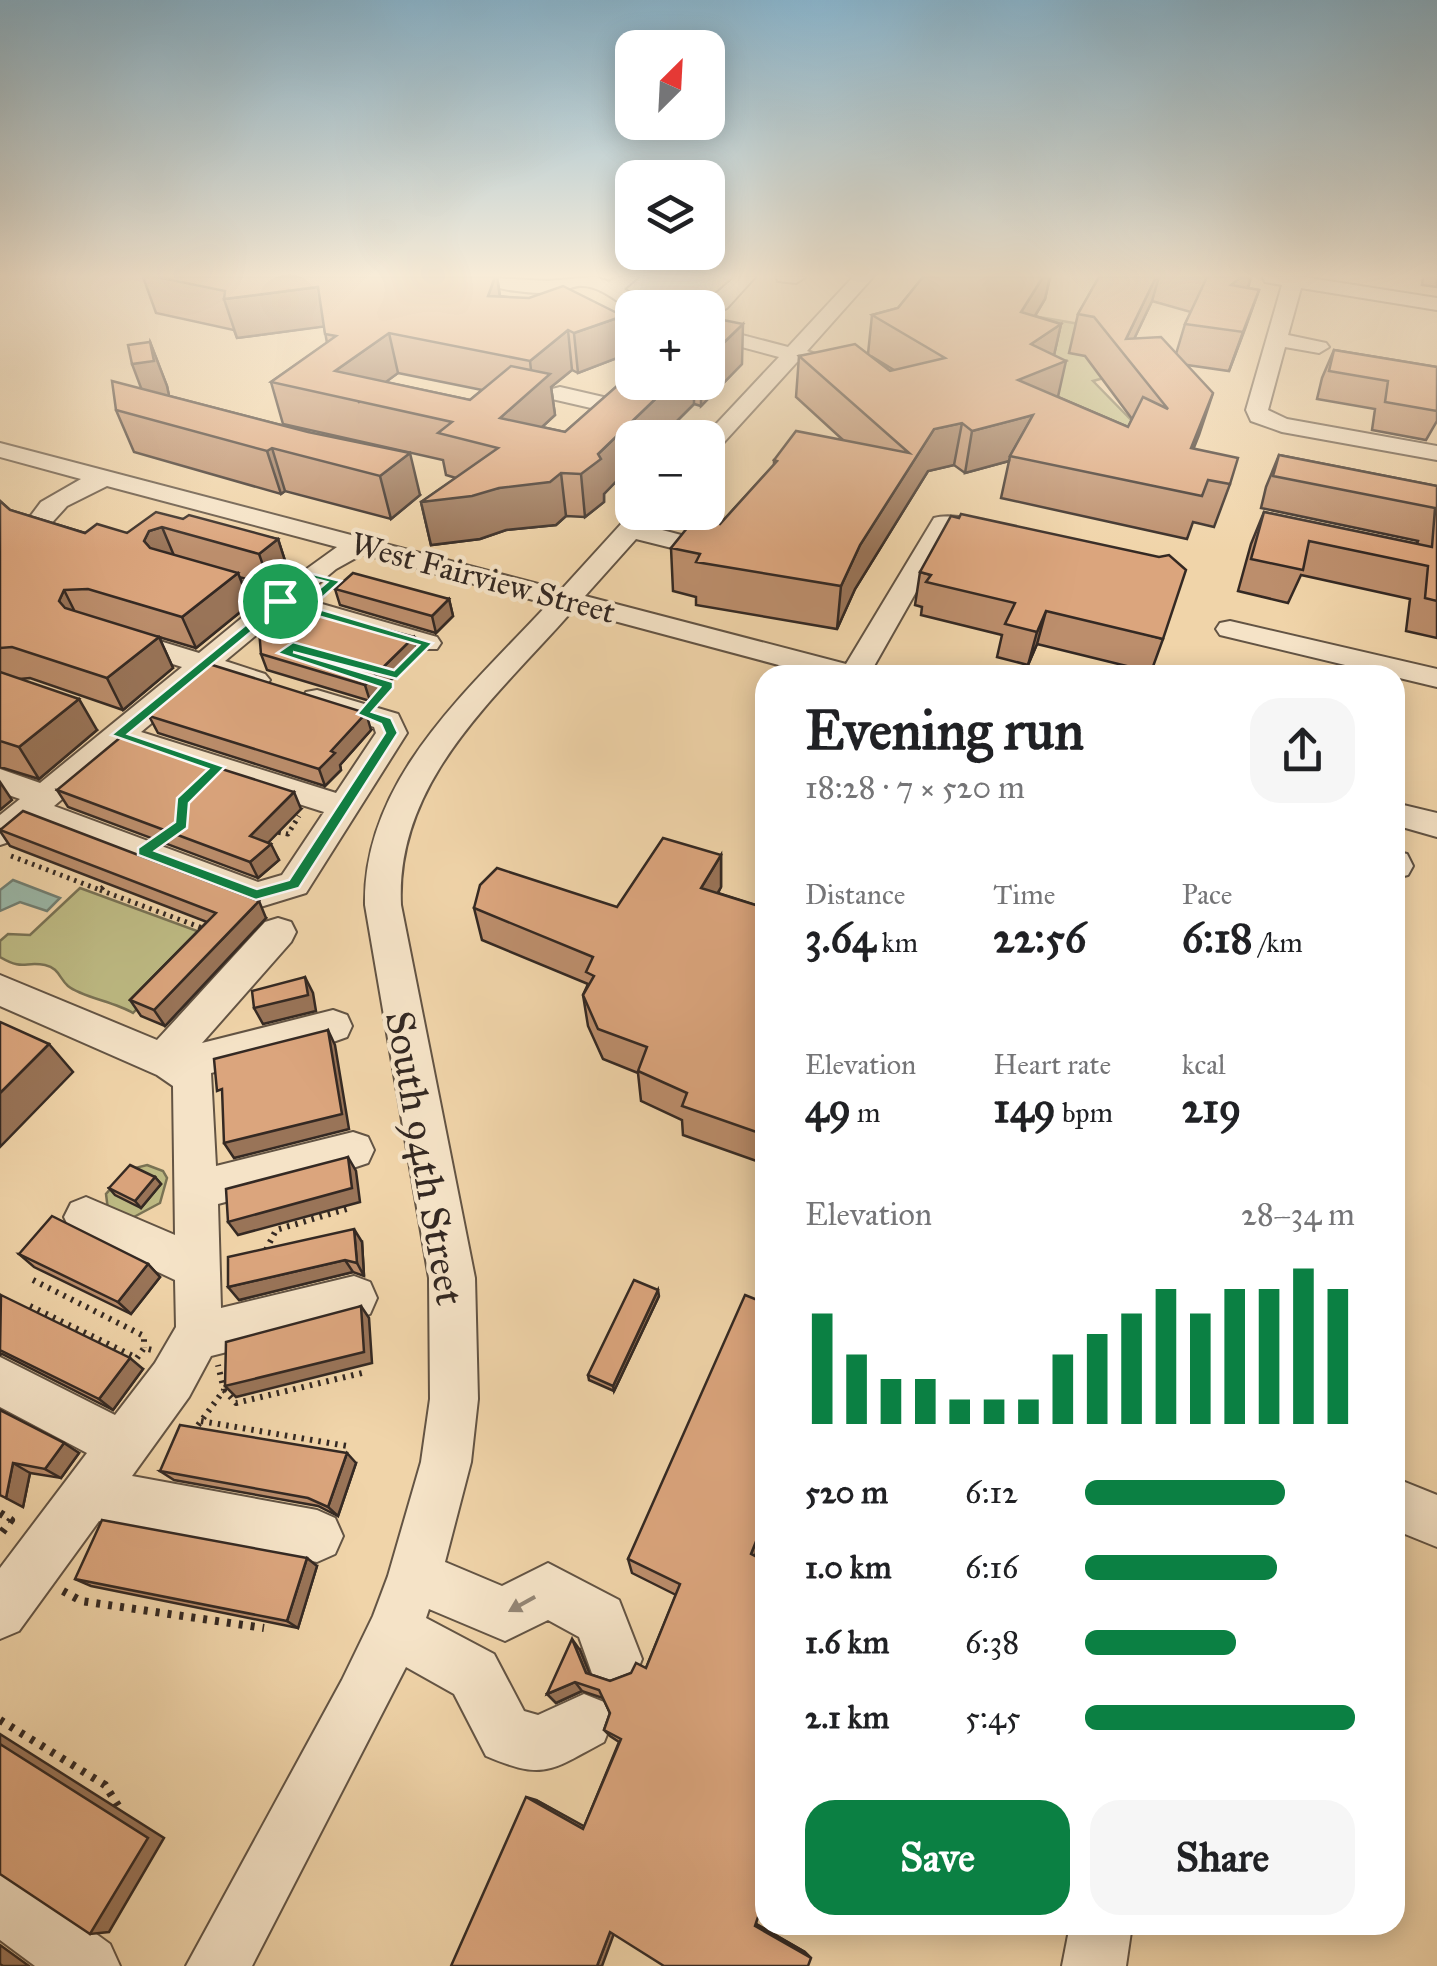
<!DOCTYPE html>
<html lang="en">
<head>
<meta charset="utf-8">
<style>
	:root { --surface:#fff; --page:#f6f6f6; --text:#202124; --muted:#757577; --accent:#0b8043 }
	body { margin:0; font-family:"IM FELL Great Primer",serif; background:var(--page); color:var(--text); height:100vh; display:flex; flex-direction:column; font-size:38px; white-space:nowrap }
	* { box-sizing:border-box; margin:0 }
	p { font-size:32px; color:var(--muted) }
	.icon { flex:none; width:55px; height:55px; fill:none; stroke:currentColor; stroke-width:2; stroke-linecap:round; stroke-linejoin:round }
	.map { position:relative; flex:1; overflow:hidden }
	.panel { position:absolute; left:755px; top:665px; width:650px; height:1270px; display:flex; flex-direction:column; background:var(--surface); border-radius:30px; box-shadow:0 5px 25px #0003 }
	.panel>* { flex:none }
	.needle { width:65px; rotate:24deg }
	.buttons { position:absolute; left:615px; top:30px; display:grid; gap:20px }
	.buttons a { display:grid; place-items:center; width:110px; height:110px; border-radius:20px; background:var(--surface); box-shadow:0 5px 25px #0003; font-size:50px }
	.pin { position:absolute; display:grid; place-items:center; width:85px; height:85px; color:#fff; margin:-42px; border:5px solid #fff; border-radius:50%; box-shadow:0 2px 10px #0007 }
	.round { display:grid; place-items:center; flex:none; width:105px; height:105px; border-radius:30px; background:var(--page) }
	.head { display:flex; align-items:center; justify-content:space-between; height:170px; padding:0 50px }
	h1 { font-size:55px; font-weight:700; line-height:75px }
	.stats { display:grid; grid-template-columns:repeat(3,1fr); gap:15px; height:170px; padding:10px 50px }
	.stats div { display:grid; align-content:center }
	.stats b { font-size:42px; font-weight:700 }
	.stats small { font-size:28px; font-weight:400 }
	.stats p { font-size:28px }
	.chart { height:280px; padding:20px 50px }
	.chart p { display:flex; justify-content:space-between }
	.chart svg { width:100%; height:180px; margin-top:10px; stroke:var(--accent); stroke-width:6 }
	.button { display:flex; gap:20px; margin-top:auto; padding:20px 50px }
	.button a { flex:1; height:115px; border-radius:30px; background:var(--accent); color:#fff; font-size:40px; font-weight:700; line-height:115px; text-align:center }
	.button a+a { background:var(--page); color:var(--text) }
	ul { padding:0 50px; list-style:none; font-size:32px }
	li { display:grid; grid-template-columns:160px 120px 1fr; align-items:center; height:75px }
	li i { height:25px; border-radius:12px; background:var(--accent) }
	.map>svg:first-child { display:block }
	.green { fill:#bebb84; stroke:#797254; stroke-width:2.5 }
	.water { fill:#9ab8a9; stroke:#717f73; stroke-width:2.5 }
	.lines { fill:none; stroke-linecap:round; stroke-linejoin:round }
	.minor-casing { stroke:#635444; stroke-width:4 }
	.path-far3 { stroke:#342923; stroke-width:4; stroke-dasharray:1 4; stroke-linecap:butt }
	.path-far2 { stroke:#342923; stroke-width:5; stroke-dasharray:2.5 5; stroke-linecap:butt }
	.path-far1 { stroke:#342923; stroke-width:6; stroke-dasharray:2.5 6; stroke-linecap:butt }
	.path { stroke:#342923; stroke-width:8; stroke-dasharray:4 8; stroke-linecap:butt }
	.minor { fill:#f5e3c7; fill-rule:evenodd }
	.wall { fill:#bc8e6c; stroke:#342923; stroke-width:2.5; fill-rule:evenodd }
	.shaded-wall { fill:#997458; stroke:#342923; stroke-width:2.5 }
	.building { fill:#dba57d; stroke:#342923; stroke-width:2.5 }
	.oneway { fill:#948675 }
	.route { fill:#0b8043; stroke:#fff; stroke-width:2.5; fill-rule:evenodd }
	.labels { text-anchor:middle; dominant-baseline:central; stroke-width:9; stroke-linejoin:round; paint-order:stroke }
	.far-street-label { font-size:32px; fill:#342923; stroke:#f5e3c7 }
	.street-label { font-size:40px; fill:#342923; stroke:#f5e3c7 }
</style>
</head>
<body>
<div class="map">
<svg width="1437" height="1966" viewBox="0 0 1437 1966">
	<rect width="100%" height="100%" fill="#f0d4a9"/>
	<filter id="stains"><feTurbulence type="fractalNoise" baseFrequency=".002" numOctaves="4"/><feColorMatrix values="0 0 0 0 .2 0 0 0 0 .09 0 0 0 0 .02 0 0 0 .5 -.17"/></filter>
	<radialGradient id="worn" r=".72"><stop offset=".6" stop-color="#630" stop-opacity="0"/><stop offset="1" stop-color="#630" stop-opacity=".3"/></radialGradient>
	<g class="green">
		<polygon points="993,309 1085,325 1123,363 1126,372 1093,381 1136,425 1105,464"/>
		<path d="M80,888L208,935L133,1013C115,1002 81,997 68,986C59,978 59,968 45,965C24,961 24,971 0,957V941L8,934L30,935Z"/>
		<polygon points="147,1165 163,1171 167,1178 160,1203 132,1218 108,1210 106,1194 127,1170"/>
	</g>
	<polygon class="water" points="13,880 60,898 47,911 20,902 0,911 0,890"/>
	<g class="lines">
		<defs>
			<g id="minor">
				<path d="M474,277L547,281L595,277L609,282L616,277H638L624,289L652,308H632V311C618,302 600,286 582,286C576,285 566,290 559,292C536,295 491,291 474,277Z"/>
				<polygon points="735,277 755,277 727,308 708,317 708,308 701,307"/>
				<polygon points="776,277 805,277 796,283 778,281"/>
				<polygon points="853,277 873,277 807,351 818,355 822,359 818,363 797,362 716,451 708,453 708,438 703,438 779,357 708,338 708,326 788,347"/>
				<polygon points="1263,277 1303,277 1437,298 1437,310 1301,288 1288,335 1326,343 1329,347 1319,353 1285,347 1268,410 1287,419 1437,446 1437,460 1282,432 1251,421 1246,410 1282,285 1265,282"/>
				<polygon points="560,387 612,399 615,404 604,411 552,399 549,394 552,389"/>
				<path d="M0,443L561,590L632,512H658L647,526L685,536L689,541L685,546L676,549L636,539L585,596L846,664L934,518C951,513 994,521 1006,534L993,542L950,532L869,675H816L573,610C497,697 395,780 401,905L475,1278L478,1399L471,1462L445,1562L502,1586L548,1563L619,1600L642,1659L634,1679L614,1687L594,1679L579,1637L548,1620L505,1641L429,1609L426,1618L494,1654L524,1711L538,1715L584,1694L604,1702L612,1722L604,1742C551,1770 545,1781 486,1756L454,1694L406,1667L252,1966H186L342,1680L373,1616L388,1576L421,1462L430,1399L429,1278L365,905C363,778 469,690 548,604L363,554L336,569L301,598L437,637L441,643L437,649H417L285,611L225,661L265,674L270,680L265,686L255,689L209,675L141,732L336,793L376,733L374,727L306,706L302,699L306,692L317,690L398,714L407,733L306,893L257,908L33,823L12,841L0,845V815L20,799L0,792V769L40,783L182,667L107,643L103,637L107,631L117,628L199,653L260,603L186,582L182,576L186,570L195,568L276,591L337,547L107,486L67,506L48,527H30L26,522L41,502L81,479L0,457ZM123,748L324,812L282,875L258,882L54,806Z"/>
				<polygon points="1230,621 1437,669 1437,687 1220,635 1216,629 1220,623"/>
				<polygon points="1395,803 1437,813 1437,837 1395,825"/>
				<polygon points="1395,851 1407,854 1413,866 1408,875 1396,878"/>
				<polygon points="278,918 291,922 296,932 291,942 202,1043 333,1010 347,1015 352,1026 347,1037 333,1042 211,1073 216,1166 353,1132 368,1137 374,1150 368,1163 353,1168 218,1204 221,1308 354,1276 370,1282 377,1298 370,1314 354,1320 211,1356 189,1397 132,1476 317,1510 335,1518 343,1536 335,1554 317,1562 99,1521 19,1631 0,1639 0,1568 87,1453 0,1407 0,1357 115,1415 155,1363 176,1327 175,1280 71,1231 64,1217 71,1203 86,1197 175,1235 173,1086 157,1075 0,1006 0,975 157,1040 265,922"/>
				<polygon points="1395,1478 1437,1495 1437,1547 1395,1530"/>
				<polygon points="0,1871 22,1880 110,1944 120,1966 35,1966 0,1940"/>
				<polygon points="1070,1925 1132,1925 1126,1966 1062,1966"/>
			</g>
		</defs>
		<use href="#minor" class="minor-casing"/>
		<polyline class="path-far3" points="392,674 397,675 415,658"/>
		<g class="path-far2">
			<polyline points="271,831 288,834 299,816"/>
			<polyline points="11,856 100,890 110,880"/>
			<polyline points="100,890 205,929"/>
		</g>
		<g class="path-far1">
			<polyline points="266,1250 276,1230 350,1208"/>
			<polyline points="33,1280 144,1336 144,1348"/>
			<polyline points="30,1306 137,1358 144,1348 152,1350"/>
			<polyline points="224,1390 236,1403 362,1373"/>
			<polyline points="201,1421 347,1446"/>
			<polyline points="193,1432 224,1390 218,1365"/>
		</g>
		<g class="path">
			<polyline points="0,1513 11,1520 0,1535"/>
			<polyline points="63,1591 81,1601 264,1628"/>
			<polyline points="0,1720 105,1785 122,1812"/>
		</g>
		<use href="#minor" class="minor"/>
	</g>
	<g class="wall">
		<path d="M143,277H497L500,296L623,316L625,355L578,373L572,370L551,387L555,415L542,427L565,432L621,383L620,377L632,366V382H708L742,364L701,406L694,404L660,438H632V465L604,494V502L585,517L566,516L556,525L506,530L480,539L431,545L421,502L456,478L446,475L443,460L283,424L271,382L327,343L324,326L237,338L234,330L156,313ZM398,373L482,390L470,400L385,382Z"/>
		<path d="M923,277H1050L1045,299L1035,316L1061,324L1054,355L1058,397L1128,427L1132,419L1085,356L1069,353L1078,314L1099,277H1251L1248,288L1259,290L1229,371L1187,365L1193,449L1230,484L1214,527L1193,522L1187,539L1001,498L1009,461L965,473L954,465L928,471L855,589L837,629L696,605V597L673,591L671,548L720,524L774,465V460L843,440L796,397L799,356L868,354L872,315L898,308ZM1152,301L1191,312L1185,324L1176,354L1134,339ZM871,356L894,370L890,371Z"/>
		<polygon points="1423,277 1437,277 1437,287 1422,285"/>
		<polygon points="150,342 167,386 169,396 308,432 420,495 391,519 285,491 281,494 134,452 116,410 141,389"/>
		<polygon points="1334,350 1437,367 1437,421 1426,440 1372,430 1375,409 1317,399 1322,378"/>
		<polygon points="1279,455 1437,486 1437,638 1406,631 1410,599 1301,575 1288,603 1238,591 1251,544 1264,512 1417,544 1418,541 1261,508 1266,487"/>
		<polygon points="0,501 10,510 85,533 127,533 183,519 278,539 288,570 270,585 239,577 250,604 196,648 159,637 173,668 123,710 30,678 20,679 97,730 39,779 0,767"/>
		<polygon points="920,572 1163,639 1151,672 1037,644 1028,665 997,657 1002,635 921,615 922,607 915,605"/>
		<polygon points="335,589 449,599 453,616 436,633 340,605"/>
		<polygon points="414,637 418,653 370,701 267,670 261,654"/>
		<polygon points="149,716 371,730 340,765 341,770 325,786 158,733"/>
		<polygon points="57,790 301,809 268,842 279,860 258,878 68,807"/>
		<polygon points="0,829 266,918 165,1026 141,1016 130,1000 207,922 10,846 0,831"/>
		<polygon points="721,855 721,887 718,893 765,908 765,1164 683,1135 682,1120 641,1101 638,1073 603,1059 588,1026 583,995 588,984 482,940 474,908 617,907"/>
		<polygon points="155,1177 161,1184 141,1208 115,1195 109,1188"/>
		<polygon points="362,1242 364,1276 353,1272 239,1300"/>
		<polygon points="19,1254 148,1264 160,1277 131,1314 34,1267"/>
		<polygon points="0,1296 143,1369 113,1410 2,1354 0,1355"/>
		<polygon points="659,1296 614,1391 589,1380 588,1375"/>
		<polygon points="765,1303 765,1530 755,1556 756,1924 805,1952 536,1800 584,1827 619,1742 610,1736 604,1730 610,1713 603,1698 582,1691 556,1703 547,1694 580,1650 589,1674 610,1681 646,1668 676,1595 632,1573 628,1559"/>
		<polygon points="0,1410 79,1453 61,1478 30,1473 23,1507"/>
		<polygon points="356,1463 338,1516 318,1506 174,1480 160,1471"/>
		<polygon points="317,1566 298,1628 91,1586 75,1579"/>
	</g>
	<g class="shaded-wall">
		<polygon points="495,277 497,277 502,311 488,296"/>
		<polygon points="1043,277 1050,277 1045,299 1013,352 1021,312"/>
		<polygon points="1156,277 1159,277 1152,301 1126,356 1126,339"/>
		<polygon points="1241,277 1251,277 1243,303 1231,285"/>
		<polygon points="318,287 328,326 237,338 224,299"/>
		<polygon points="1259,290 1245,329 1229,371 1243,332"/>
		<polygon points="623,316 625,355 578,373 574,333"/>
		<polygon points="743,324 742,364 701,406 701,382 708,382 708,358"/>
		<polygon points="1061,324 1052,364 1066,361 1057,401 1018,380 1031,344"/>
		<polygon points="568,330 572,370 551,387 555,415 506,460 500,418 533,388 530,361"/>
		<polygon points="389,333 398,373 359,402 335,371"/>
		<polygon points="150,342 167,386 171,405 149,409 132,364"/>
		<polygon points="673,382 694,382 694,404 660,438 632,438 632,465 604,494 604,502 585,517 581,474 598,454"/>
		<polygon points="1213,393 1199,435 1177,490 1191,448"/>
		<polygon points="1033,415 1010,456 1009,461 965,473 972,431"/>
		<polygon points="962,423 954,465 928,471 855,589 837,629 841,586 860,545 934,429"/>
		<polygon points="272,448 285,491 281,494 267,451"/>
		<polygon points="410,453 420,495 391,519 380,476"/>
		<polygon points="561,473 566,516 556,525 506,530 480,539 431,545 421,502 499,488"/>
		<polygon points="162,527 175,558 162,562 144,541 149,531"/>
		<polygon points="278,539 288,570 270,585 259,554"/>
		<polygon points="238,573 250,604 196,648 182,617"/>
		<polygon points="64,590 80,622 76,632 59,601"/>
		<polygon points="449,599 453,616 436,633 432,616"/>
		<polygon points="1046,611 1037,644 1028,665 1037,632"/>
		<polygon points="159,637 173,668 123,710 107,678"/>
		<polygon points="414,637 418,653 370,701 365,685"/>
		<polygon points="79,699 97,730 39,779 19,747"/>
		<polygon points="366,713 371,730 340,765 341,770 325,786 319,769 331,751"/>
		<polygon points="0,782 12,800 0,810"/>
		<polygon points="294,792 301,809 258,853 250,836"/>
		<polygon points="271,844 279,860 258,878 250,862"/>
		<polygon points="721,855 721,887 702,920 701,888"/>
		<polygon points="259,901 266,918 165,1026 154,1010"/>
		<polygon points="305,977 313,993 316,1011 263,1024 254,1008"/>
		<polygon points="328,1030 335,1045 349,1129 234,1158 224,1143"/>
		<polygon points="49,1044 73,1072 0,1147 0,1093"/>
		<polygon points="348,1157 356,1171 360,1202 238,1235 228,1222"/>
		<polygon points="155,1177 161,1184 141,1208 135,1201"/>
		<polygon points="354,1229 362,1242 364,1276 357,1263"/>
		<polygon points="345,1260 353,1272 239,1300 228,1287"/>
		<polygon points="148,1264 160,1277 131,1314 118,1302"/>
		<polygon points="658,1290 659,1296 614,1391 613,1386"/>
		<polygon points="361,1306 369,1318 372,1363 236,1397 225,1386"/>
		<polygon points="130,1358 143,1369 113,1410 99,1399"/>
		<polygon points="64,1443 79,1453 61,1478 45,1469"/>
		<polygon points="347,1453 356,1463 338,1516 328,1507"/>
		<polygon points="13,1463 30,1473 23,1507 6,1498"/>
		<polygon points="765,1519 765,1530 750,1569 751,1554"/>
		<polygon points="307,1558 317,1566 298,1628 287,1621"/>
		<polygon points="572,1639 580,1650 593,1682 586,1673"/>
		<polygon points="575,1682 582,1691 556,1703 547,1694"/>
		<polygon points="0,1734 164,1838 109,1932 90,1934 0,1744"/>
		<polygon points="526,1797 536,1800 591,1830 583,1829"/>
		<polygon points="753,1922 805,1952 811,1958 755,1926"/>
		<polygon points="616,1928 602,1966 597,1966 610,1932"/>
		<polygon points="0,1945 29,1966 3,1966 0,1964"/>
	</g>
	<g class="building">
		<polygon points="157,277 495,277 488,296 529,298 563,286 623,316 574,333 568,330 530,361 389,333 335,371 470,400 511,366 550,374 500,418 565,432 626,378 620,377 632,366 632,382 673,382 598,454 601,459 581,474 561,473 550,482 499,488 472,496 421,502 498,448 438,433 452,422 271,382 336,336 325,334 318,287 224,299 225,291"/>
		<polygon points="923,277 1043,277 1021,312 1061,324 1031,344 1066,361 1018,380 1128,427 1143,397 1168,409 1094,317 1078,314 1099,277 1156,277 1126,339 1161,337 1213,393 1191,448 1238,458 1230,484 1208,480 1202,496 1010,456 1033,415 972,431 962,423 934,429 860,545 841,586 696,562 700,554 671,548 696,517 720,524 777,461 774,460 796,431 909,453 799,356 855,344 890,371 945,358 872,315 898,308"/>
		<polygon points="1207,277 1241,277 1231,285 1259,290 1243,332 1185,324"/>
		<polygon points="708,317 743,324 708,358"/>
		<polygon points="150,342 154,361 132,364 128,345"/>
		<polygon points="1334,350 1437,367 1437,411 1385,402 1388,381 1329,371"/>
		<polygon points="112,381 308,432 410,453 380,476 272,448 267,451 116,410"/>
		<polygon points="1279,455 1437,486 1437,601 1425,598 1428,566 1309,541 1303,570 1251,559 1264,512 1432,547 1435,508 1273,476"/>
		<polygon points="0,501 10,510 85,533 97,524 127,533 156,512 183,519 189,515 278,539 259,554 162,527 149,531 144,541 150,548 238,573 182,617 88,589 64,590 59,601 65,608 159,637 107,678 12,647 0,648"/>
		<polygon points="961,514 1159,557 1169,555 1186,570 1163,639 1046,611 1037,632 1005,624 1015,603 926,582 931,575 920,572 951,516 959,518"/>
		<polygon points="353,573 449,599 432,616 335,589"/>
		<polygon points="277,601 414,637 365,685 261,654 258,617"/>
		<polygon points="209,664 366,713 331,751 335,753 319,769 149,716"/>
		<polygon points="0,672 79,699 19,747 0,741"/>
		<polygon points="121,737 294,792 250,836 271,844 250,862 57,790"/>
		<polygon points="23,811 259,901 154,1010 130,1000 216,913 0,830"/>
		<polygon points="663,838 721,855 701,888 765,908 765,953 763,958 765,958 765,1135 682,1106 687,1093 638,1071 647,1047 598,1029 583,995 594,976 586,972 593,957 474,908 480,885 497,868 617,907"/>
		<polygon points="305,977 308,995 254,1008 252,991"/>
		<polygon points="0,1022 49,1044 0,1093"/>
		<polygon points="328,1030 342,1114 224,1143 222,1089 217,1091 214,1059"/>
		<polygon points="348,1157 352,1188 228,1222 226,1189"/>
		<polygon points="130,1165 155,1177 135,1201 109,1188"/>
		<polygon points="52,1216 148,1264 118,1302 19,1254"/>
		<polygon points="354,1229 357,1263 345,1260 228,1287 228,1257"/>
		<polygon points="634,1280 658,1290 613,1386 588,1375"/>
		<polygon points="1,1295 130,1358 99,1399 0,1350"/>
		<polygon points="745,1295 765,1303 765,1519 751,1554 765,1561 765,1896 755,1926 811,1958 808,1966 664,1966 610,1932 597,1966 451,1966 526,1797 583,1829 621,1739 604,1730 610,1713 599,1690 575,1682 547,1694 572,1639 586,1673 610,1681 631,1673 636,1663 646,1668 680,1584 628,1559"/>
		<polygon points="361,1306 364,1352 225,1386 226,1342"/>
		<polygon points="0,1410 64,1443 45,1469 13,1463 6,1498 0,1495"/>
		<polygon points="180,1425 347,1453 328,1507 308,1498 160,1471"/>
		<polygon points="102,1520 307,1558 287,1621 75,1579"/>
		<polygon points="0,1744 148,1838 90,1934 0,1874"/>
	</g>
	<defs><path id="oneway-solid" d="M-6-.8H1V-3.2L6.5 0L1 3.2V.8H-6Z" transform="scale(2.5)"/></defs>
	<use class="oneway" href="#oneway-solid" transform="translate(522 1604) rotate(151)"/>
	<linearGradient id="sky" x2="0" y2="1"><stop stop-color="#89b6cf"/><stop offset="0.5" stop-color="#f8ecd8"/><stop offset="1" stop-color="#f8ecd8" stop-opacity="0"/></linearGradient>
	<rect width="1437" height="552" fill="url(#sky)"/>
	<path class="route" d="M309,573L341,581L312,607L433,643L397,679L293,652L393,682V688L372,712L391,718L398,733L299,888L256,900L138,855V848L175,822L177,798L208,769L111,735ZM315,579L327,582L300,605V611L419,645L394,670L293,642L277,653L380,687L357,714L381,724L385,733L289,880L257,889L155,851L187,828L189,803L225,767L128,734Z"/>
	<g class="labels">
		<g class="far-street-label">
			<text transform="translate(483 578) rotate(15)">West Fairview Street</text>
		</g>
		<g class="street-label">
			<text transform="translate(425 1158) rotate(80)">South 94th Street</text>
		</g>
	</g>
	<rect width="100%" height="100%" filter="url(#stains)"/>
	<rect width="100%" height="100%" fill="url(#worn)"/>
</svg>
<div class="buttons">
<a><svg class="needle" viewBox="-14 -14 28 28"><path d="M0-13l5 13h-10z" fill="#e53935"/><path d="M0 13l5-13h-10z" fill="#757577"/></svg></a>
<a><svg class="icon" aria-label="layers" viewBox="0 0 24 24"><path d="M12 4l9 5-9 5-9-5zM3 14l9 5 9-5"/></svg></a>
<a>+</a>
<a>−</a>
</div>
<div class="pin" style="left:280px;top:601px;background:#1e9e55"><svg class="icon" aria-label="arrive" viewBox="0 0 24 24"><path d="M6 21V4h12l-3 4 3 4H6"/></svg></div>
<section class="panel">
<div class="head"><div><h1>Evening run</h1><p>18:28 · 7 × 520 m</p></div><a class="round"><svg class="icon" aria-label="share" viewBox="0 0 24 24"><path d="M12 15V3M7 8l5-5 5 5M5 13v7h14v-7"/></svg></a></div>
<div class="stats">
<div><p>Distance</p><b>3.64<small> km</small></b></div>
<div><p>Time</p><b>22:56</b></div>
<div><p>Pace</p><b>6:18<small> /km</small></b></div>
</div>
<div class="stats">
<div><p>Elevation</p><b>49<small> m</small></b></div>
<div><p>Heart rate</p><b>149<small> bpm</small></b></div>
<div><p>kcal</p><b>219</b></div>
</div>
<div class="chart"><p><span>Elevation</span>28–34 m</p>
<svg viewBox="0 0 160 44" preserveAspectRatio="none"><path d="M5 44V17M15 44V27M25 44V33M35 44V33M45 44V38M55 44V38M65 44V38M75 44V27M85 44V22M95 44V17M105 44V11M115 44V17M125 44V11M135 44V11M145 44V6M155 44V11"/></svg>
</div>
<ul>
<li><b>520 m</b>6:12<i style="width:74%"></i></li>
<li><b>1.0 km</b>6:16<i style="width:71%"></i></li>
<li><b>1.6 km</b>6:38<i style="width:56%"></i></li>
<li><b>2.1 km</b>5:45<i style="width:100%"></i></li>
</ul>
<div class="button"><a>Save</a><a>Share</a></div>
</section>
</div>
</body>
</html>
